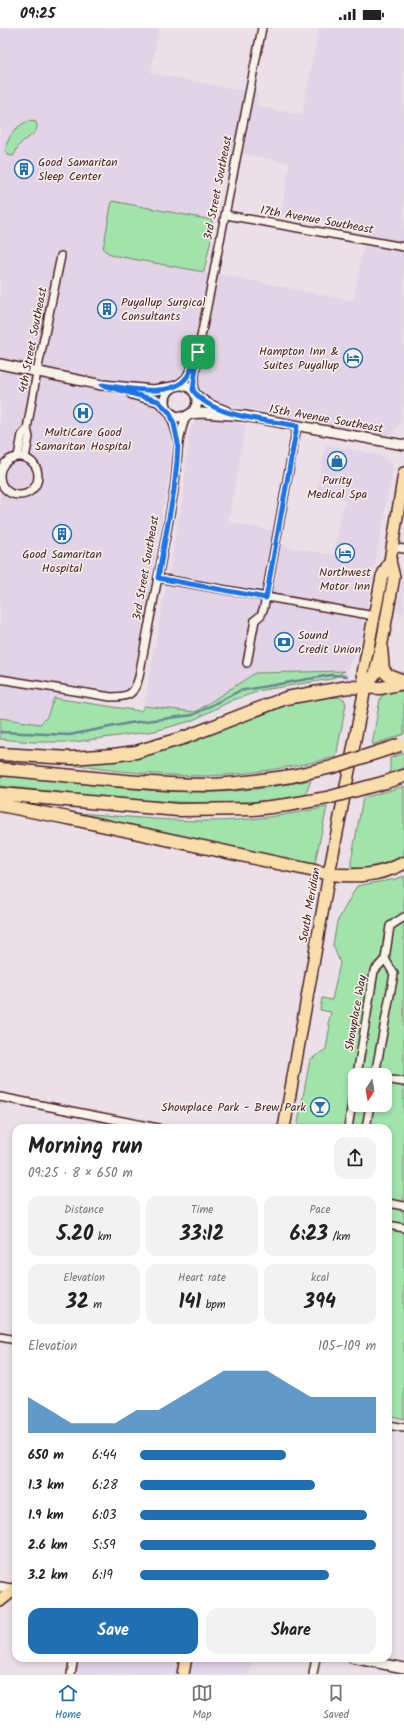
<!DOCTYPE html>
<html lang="en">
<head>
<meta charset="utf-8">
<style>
	:root { --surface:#fff; --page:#f2f2f2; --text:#222; --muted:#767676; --line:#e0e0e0; --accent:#1f6fb2 }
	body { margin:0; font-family:Kalam,sans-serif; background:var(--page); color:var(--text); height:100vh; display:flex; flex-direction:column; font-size:15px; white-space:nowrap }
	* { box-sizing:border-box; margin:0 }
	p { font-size:13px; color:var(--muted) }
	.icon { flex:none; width:22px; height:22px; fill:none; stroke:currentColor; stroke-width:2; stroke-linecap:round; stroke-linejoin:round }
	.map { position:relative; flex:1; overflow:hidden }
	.details { position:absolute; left:12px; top:1096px; width:380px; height:538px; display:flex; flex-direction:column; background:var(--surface); border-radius:12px; box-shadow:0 2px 6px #0003 }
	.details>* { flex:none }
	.needle { width:26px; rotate:191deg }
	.fabs { position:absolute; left:348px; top:1040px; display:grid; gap:8px }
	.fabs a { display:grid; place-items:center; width:44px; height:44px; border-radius:8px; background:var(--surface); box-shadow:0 2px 6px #0003; font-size:20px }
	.pin { position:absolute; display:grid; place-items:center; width:34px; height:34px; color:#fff; margin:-17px; border-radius:8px; box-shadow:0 2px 6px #0006 }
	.round { display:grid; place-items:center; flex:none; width:42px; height:42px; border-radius:12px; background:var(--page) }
	.headline { display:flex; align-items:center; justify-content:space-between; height:68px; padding:0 16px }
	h1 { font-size:22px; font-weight:700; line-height:30px }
	.figures { display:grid; grid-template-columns:repeat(3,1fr); gap:6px; height:68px; padding:4px 16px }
	.figures div { display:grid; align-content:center; border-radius:10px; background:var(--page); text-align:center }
	.figures b { font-size:20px; font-weight:700 }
	.figures small { font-size:11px; font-weight:400 }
	.figures p { font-size:11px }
	.chart { height:112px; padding:8px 16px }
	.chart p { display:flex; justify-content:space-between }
	.chart svg { width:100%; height:72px; margin-top:4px; fill:var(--accent); opacity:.7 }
	.button { display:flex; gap:8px; margin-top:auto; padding:8px 16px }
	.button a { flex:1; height:46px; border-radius:12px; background:var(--accent); color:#fff; font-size:16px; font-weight:700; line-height:46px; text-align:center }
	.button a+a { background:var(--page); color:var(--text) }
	ul { padding:0 16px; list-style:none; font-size:13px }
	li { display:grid; grid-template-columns:64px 48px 1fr; align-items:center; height:30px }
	li i { height:10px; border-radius:5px; background:var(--accent) }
	.status { display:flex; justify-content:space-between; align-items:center; height:28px; padding:0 20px; background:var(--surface); direction:ltr }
	.status svg { height:11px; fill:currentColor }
	.dock { display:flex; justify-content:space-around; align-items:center; height:56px; border-top:1px solid var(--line); background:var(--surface); font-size:11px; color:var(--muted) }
	.dock a { display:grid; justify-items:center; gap:2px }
	.dock .current { color:var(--accent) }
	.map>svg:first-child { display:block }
	.built { fill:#e2d3e6; fill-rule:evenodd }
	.green { fill:#a2e3ac; stroke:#76816c; fill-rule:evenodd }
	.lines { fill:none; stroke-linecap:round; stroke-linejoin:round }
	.stream { stroke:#678691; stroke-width:2.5 }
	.street-casing { stroke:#4a1f2b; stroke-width:10 }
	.secondary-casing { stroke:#4a1f2b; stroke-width:12 }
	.primary-casing { stroke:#4a1f2b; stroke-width:14 }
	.highway-casing { stroke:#4a1f2b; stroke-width:15 }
	.street { stroke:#f7f3e8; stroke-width:7 }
	.secondary { stroke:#f7f3e8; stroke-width:9 }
	.primary { stroke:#f9ddab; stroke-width:11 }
	.highway { stroke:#f9ddab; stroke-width:12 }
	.highway-bridge-casing { stroke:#4a1f2b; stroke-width:15; stroke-linecap:butt }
	.highway-bridge { stroke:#f9ddab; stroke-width:12 }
	.route-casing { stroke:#fff; stroke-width:8 }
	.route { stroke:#1a73e8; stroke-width:5 }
	.labels { text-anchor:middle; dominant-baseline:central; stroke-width:3; stroke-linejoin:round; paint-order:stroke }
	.poi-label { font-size:12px; fill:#4a1f2b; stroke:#f7f3e8 }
	.street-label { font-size:12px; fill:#4a1f2b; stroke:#f7f3e8 }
</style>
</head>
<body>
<div class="status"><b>09:25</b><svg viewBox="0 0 49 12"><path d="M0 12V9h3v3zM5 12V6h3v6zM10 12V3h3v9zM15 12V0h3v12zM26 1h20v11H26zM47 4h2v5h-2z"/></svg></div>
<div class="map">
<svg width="404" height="1646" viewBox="0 0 404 1646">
	<rect width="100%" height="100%" fill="#ebe0e7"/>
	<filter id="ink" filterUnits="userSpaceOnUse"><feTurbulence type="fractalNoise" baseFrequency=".025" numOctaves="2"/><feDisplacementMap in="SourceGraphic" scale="8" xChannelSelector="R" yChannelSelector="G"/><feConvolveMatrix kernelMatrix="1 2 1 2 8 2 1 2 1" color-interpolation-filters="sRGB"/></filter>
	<g filter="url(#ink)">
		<g class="built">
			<path d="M0,0H159L151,45L258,66L256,78L302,87L319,0H404V376L400,395L391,408L210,374L175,354L161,358L163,381L168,389L171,409V434L133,654L129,663L123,666L54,670L47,689L40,696L0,690ZM224,122L290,135L281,185L367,202L353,273L223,247L201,245Z"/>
			<polygon points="203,389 246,397 228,494 274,503 272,516 333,527 345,471 316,463 326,416 383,428 389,433 393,440 361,608 347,642 255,645 195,684 144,678 184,462 189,404 195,392"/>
			<polygon points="404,548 404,585 397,584"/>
			<polygon points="74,1630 253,1630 250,1646 70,1646"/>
		</g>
		<g class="green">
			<path d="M29,93L36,94C41,106 26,109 20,116C17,120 16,124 13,128L8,127L5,123C7,110 16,97 29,93Z"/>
			<polygon points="112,173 212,192 211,211 204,244 111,227 103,221"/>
			<polygon points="345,643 331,651 263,662 233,672 191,693 155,703 74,714 33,714 0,711 0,690 40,696 47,689 54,670 140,683 143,681 144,678 195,684 255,645"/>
			<path d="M404,663V706L372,717L380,671C385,662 395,663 404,663Z"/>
			<path d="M339,669L344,671L346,676L336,729C293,739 248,747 204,748C152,748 100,741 48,734C85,732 125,734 160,724C208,710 252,685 300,673C312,670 327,670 339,669Z"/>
			<polygon points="404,725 404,740 390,745 390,730"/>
			<path d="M0,747C66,753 133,764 200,764C237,765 274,759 311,752L305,768C204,784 101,768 0,758Z"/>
			<path d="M404,758V830C394,835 360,846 351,838V833L363,770Z"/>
			<path d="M327,779L314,839L64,784C112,787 160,793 208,793C248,793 288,787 327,779Z"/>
			<path d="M404,848V1391L388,1387V1100H297L310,1032L326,1021L330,997L328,996L331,984L320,982L322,970L332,972L340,935L333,917L337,894L357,858L396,851ZM355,1047H385V1077H355Z"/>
		</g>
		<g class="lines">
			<polyline class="stream" points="0,704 69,707 130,695 193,687 239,663 331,647 347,648"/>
			<defs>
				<g id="street">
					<polyline points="226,187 404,219"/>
					<polyline points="177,357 186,350 193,336"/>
					<polyline points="193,362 198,324 262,0"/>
					<polyline points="170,385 178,411"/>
					<polyline points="18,428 22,407 27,401"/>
					<circle cx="19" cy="448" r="19"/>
					<polyline points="25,430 29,409 27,401 37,344 61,228"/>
					<polyline points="392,519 404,521"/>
					<polyline points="158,550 375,588"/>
					<polyline points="247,635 255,592 261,587 264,579 297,398"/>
					<path d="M0,651L111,669C130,669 134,666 139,649C150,586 164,524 174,462C178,437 176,410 187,387"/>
					<polyline points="357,1046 365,1047"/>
					<polyline points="357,1047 374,943 385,931"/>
					<polyline points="375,1047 394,946 385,931 390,898 404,889"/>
					<polyline points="385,1051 404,1054"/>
					<polyline points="0,1069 158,1100"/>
					<polyline points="348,1100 355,1056"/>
					<polyline points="366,1100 370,1077"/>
					<polyline points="388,1175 404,1178"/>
					<polyline points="388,1197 404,1200"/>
					<polyline points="0,1309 16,1312"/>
					<polyline points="388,1397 404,1400"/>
					<polyline points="71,1646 74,1630"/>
					<polyline points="313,1646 316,1630"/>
				</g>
				<g id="secondary">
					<polyline points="0,336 102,357 153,362 173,359"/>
					<circle cx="181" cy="373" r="16"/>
					<polyline points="132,366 158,373 167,381"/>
					<polyline points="196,367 208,376 226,383"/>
					<polyline points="190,386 202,385 245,388 404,417"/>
					<polyline points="0,1559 16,1562"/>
					<polyline points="352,1630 404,1640"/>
				</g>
				<g id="primary">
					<polyline points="365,660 375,646 381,620 394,549 390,533"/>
					<polyline points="284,1100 329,846 365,660 363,645 382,548 390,533 404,445"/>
					<polyline points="0,1573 16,1560"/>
					<polyline points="183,1646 186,1630"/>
				</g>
				<g id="highway">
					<polyline points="381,620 383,642 388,647 404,653"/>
					<polyline points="0,726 71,730 113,727 136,724 186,709 286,670 348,659 381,660 404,655"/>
					<path d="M0,741C70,747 140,757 210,757C237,756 264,752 292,748"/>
					<polyline points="386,754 404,748"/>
					<polyline points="0,766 178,782 254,781 287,777"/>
					<path d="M0,777L68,790L329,846C356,849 379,848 404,835"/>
				</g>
			</defs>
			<use href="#street" class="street-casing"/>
			<use href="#secondary" class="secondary-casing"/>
			<use href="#primary" class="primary-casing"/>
			<use href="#highway" class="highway-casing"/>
			<use href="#street" class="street"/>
			<use href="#secondary" class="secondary"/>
			<use href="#primary" class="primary"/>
			<use href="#highway" class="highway"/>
			<defs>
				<g id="highway-bridge">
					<polyline points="292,748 332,739 400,717"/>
					<polyline points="287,777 327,770 386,754"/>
				</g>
			</defs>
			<use href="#highway-bridge" class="highway-bridge-casing"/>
			<use href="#highway-bridge" class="highway-bridge"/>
		</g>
	</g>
	<g class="lines" filter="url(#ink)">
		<defs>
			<path id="route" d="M198,324L193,362C210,389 268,392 297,398L266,570L158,550L174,462L177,433L178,415L174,396L170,385L158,373L102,357C124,359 170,371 186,350C192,343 194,333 198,324Z"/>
		</defs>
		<use href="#route" class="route-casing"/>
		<use href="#route" class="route"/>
	</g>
	<defs>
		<symbol id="building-ring" viewBox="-11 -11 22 22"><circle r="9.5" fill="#f7f3e8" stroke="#1f6fb2" stroke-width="1.5"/><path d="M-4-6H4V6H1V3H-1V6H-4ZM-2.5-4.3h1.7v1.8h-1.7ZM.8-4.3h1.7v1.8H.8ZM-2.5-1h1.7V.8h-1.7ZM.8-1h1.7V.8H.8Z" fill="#1f6fb2"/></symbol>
		<symbol id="hotel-ring" viewBox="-11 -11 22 22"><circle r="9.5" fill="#f7f3e8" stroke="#1f6fb2" stroke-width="1.5"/><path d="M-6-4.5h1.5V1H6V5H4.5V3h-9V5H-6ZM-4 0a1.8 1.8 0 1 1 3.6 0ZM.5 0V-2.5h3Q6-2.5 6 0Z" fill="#1f6fb2"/></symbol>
		<symbol id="hospital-ring" viewBox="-11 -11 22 22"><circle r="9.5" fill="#f7f3e8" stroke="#1f6fb2" stroke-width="1.5"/><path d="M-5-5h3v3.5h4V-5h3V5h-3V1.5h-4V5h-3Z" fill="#1f6fb2"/></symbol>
		<symbol id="shop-ring" viewBox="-11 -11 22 22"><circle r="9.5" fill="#f7f3e8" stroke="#1f6fb2" stroke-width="1.5"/><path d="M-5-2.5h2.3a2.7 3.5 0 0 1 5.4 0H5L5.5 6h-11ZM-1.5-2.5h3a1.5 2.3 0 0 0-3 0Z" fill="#1f6fb2"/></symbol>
		<symbol id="bank-ring" viewBox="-11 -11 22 22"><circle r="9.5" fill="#f7f3e8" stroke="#1f6fb2" stroke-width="1.5"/><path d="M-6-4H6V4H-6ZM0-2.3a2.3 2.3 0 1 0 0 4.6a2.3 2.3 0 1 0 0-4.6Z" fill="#1f6fb2"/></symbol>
		<symbol id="bar-ring" viewBox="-11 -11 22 22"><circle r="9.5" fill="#f7f3e8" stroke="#1f6fb2" stroke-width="1.5"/><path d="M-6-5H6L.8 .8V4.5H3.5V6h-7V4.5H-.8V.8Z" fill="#1f6fb2"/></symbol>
	</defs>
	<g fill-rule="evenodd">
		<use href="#building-ring" x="13" y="130" width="22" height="22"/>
		<use href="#building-ring" x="96" y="270" width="22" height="22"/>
		<use href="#hotel-ring" x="342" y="319" width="22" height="22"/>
		<use href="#hospital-ring" x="72" y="374" width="22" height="22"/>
		<use href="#shop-ring" x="326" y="422" width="22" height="22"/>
		<use href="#building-ring" x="51" y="495" width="22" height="22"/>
		<use href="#hotel-ring" x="334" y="514" width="22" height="22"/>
		<use href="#bank-ring" x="273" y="603" width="22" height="22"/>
		<use href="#bar-ring" x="309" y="1068" width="22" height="22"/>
	</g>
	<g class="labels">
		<g class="poi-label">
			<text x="38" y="134" text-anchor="start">Good Samaritan<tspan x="38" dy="14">Sleep Center</tspan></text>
			<text x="121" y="274" text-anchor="start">Puyallup Surgical<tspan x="121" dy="14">Consultants</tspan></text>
			<text x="339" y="323" text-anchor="end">Hampton Inn &amp;<tspan x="339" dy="14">Suites Puyallup</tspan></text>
			<text x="83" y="404">MultiCare Good<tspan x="83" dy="14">Samaritan Hospital</tspan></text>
			<text x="337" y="452">Purity<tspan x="337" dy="14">Medical Spa</tspan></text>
			<text x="62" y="526">Good Samaritan<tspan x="62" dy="14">Hospital</tspan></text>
			<text x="345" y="544">Northwest<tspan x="345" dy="14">Motor Inn</tspan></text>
			<text x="298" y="607" text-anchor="start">Sound<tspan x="298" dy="14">Credit Union</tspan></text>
			<text x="306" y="1079" text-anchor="end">Showplace Park - Brew Park</text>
		</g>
		<g class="street-label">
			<text transform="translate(218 160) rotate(-79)">3rd Street Southeast</text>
			<text transform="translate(317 192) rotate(10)">17th Avenue Southeast</text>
			<text transform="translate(33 312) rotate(-79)">4th Street Southeast</text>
			<text transform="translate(326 391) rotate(10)">15th Avenue Southeast</text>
			<text transform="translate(146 540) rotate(-80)">3rd Street Southeast</text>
			<text transform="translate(310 877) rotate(-80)">South Meridian</text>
			<text transform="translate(356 985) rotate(-80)">Showplace Way</text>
		</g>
	</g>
</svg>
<div class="fabs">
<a><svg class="needle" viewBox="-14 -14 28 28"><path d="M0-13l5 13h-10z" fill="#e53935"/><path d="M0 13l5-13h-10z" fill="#767676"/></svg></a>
</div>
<div class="pin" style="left:198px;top:324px;background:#1e9e55"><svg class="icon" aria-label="arrive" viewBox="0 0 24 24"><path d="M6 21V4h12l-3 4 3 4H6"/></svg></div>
<section class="details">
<div class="headline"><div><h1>Morning run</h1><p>09:25 · 8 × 650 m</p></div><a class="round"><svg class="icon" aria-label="share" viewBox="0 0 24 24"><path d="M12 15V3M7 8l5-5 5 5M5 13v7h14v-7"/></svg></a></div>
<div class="figures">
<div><p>Distance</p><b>5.20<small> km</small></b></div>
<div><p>Time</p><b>33:12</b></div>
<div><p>Pace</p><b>6:23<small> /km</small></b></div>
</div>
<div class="figures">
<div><p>Elevation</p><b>32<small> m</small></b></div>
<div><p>Heart rate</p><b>141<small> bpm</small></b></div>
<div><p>kcal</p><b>394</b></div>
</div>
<div class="chart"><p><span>Elevation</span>105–109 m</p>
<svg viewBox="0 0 160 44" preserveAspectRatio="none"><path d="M0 44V22L10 30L20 38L30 38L40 38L50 30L60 30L70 22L80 14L90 6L100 6L110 6L120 14L130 22L140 22L150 22L160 22V44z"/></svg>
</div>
<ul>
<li><b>650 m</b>6:44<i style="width:62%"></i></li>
<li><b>1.3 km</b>6:28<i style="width:74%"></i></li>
<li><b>1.9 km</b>6:03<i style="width:96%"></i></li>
<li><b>2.6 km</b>5:59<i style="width:100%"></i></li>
<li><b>3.2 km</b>6:19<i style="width:80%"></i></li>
</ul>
<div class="button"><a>Save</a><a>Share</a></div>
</section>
</div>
<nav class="dock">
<a class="current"><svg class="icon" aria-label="home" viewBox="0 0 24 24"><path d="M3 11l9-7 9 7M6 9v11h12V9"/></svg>Home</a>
<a><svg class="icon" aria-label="map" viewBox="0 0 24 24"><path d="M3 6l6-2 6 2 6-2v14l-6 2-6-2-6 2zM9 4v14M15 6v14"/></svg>Map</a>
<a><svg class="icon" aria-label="saved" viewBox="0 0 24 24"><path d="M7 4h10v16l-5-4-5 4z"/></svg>Saved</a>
</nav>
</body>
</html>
